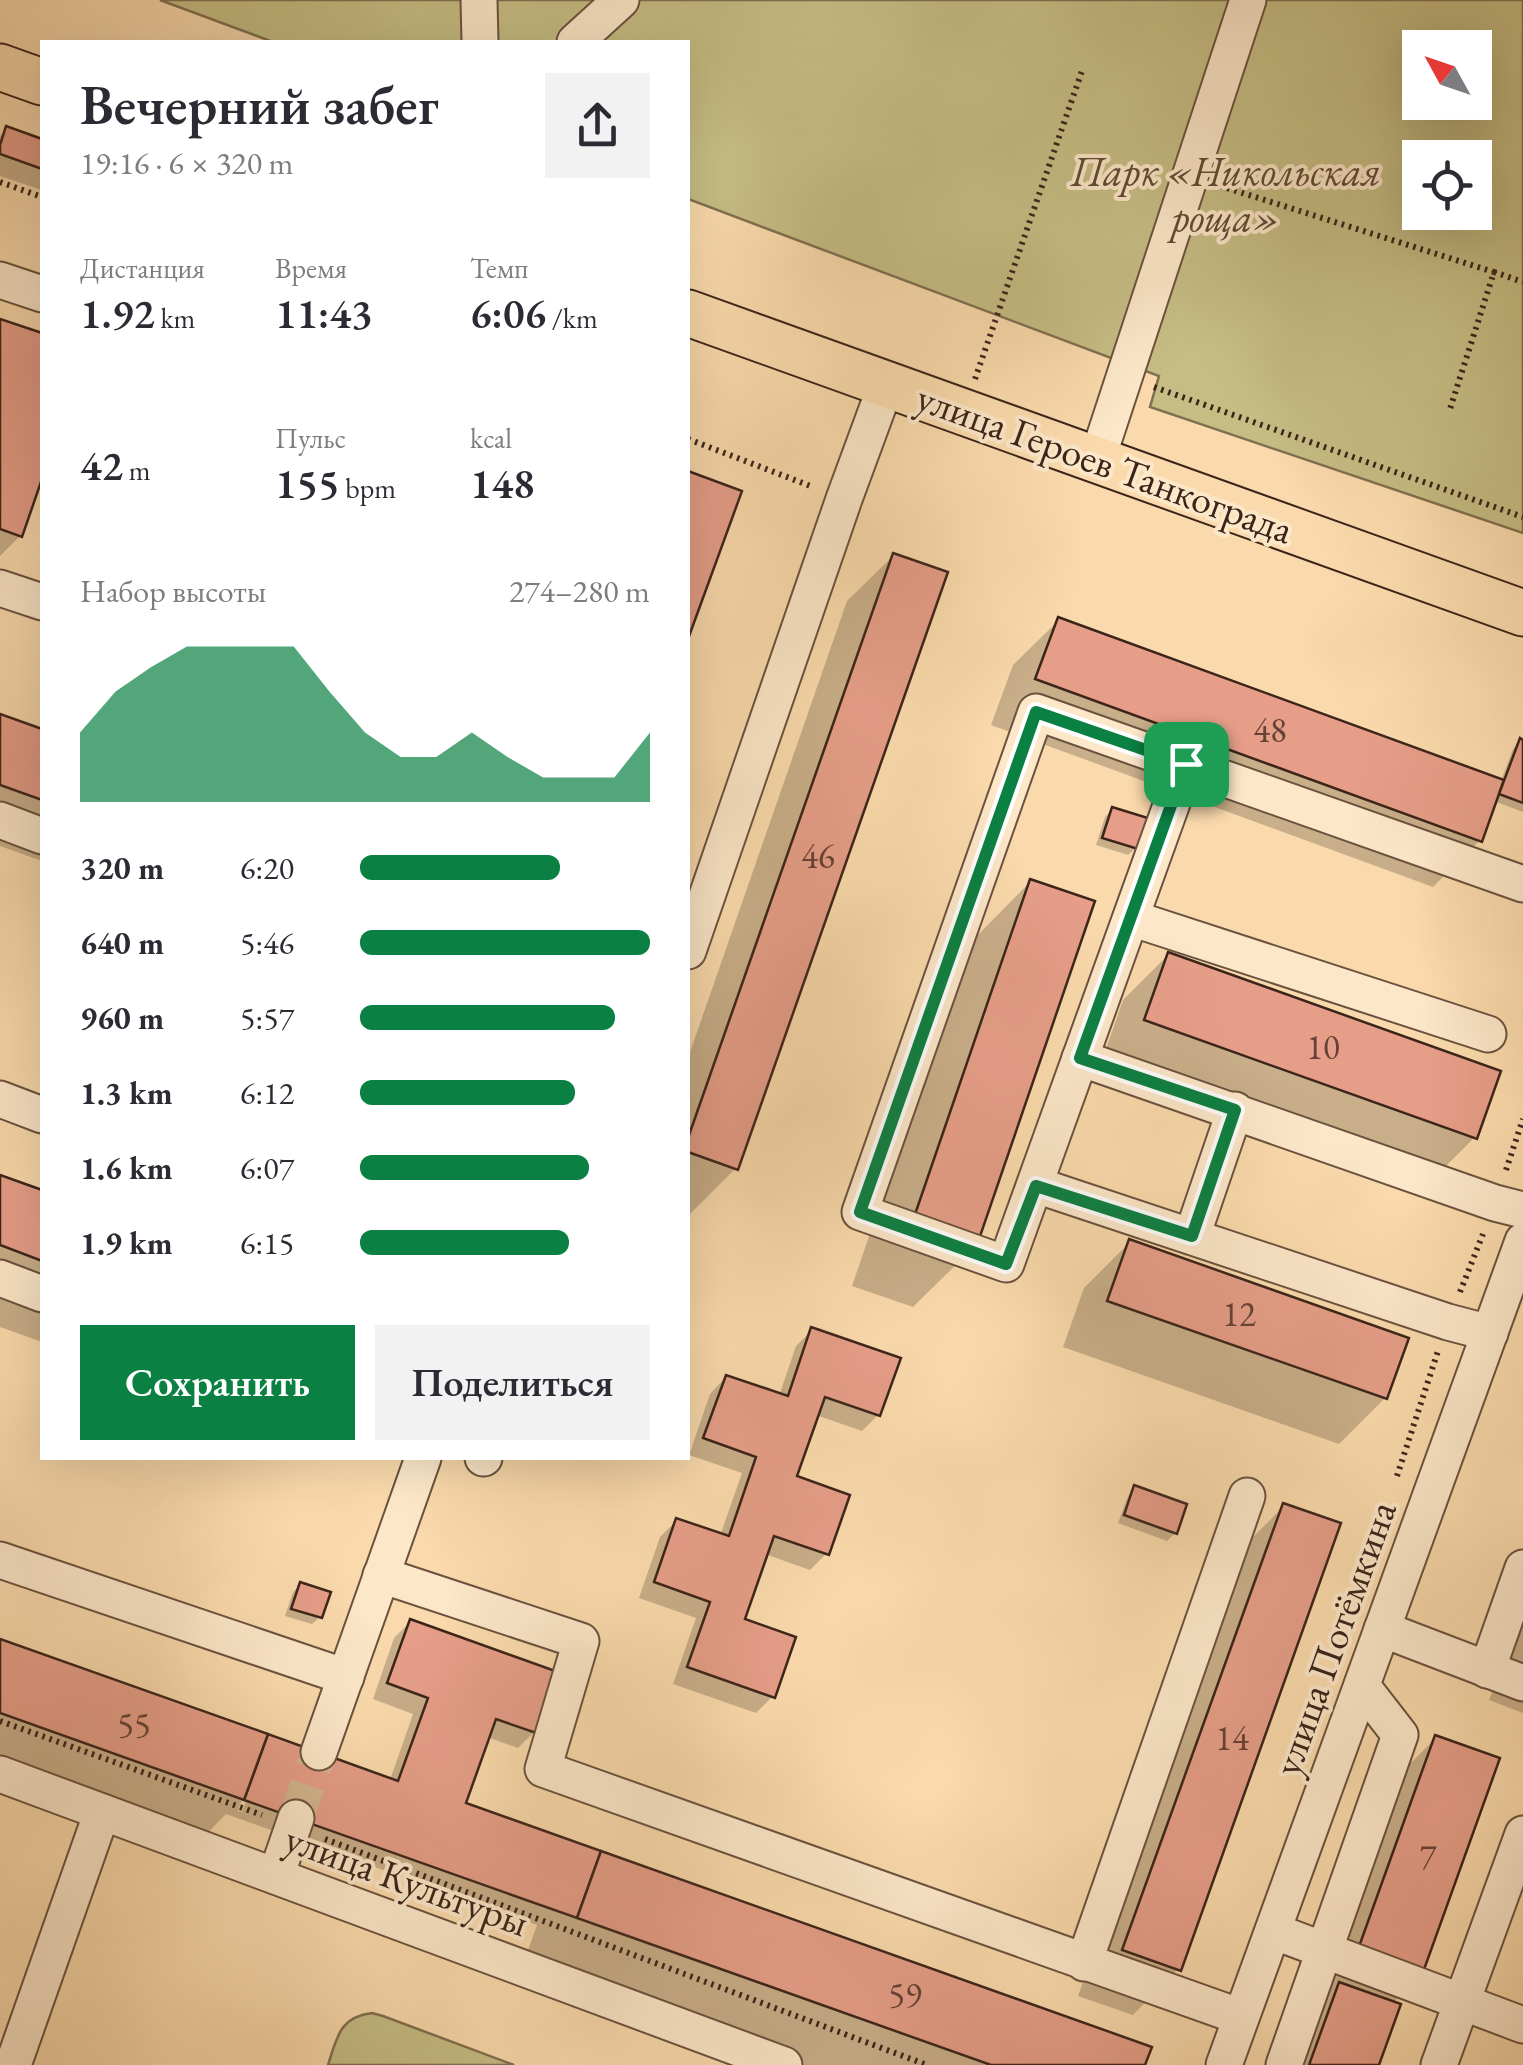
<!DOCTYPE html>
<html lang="ru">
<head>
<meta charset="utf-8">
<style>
	:root { --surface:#fff; --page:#f2f2f3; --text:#2b2b33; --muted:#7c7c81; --accent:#0b8043 }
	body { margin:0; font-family:"EB Garamond",serif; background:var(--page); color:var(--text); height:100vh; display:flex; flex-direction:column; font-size:38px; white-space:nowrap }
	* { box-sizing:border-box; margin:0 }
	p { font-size:32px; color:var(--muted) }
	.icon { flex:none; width:55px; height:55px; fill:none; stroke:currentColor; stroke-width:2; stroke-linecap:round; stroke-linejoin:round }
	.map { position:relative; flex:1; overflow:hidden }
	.details { position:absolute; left:40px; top:40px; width:650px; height:1420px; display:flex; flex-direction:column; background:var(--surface); border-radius:0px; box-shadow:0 10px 40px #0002 }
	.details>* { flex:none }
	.needle { width:65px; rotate:310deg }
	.tools { position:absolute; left:1402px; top:30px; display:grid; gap:20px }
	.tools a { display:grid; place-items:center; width:90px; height:90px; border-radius:0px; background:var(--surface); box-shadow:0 10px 40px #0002; font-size:50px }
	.pin { position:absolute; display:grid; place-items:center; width:85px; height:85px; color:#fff; margin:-42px; border-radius:20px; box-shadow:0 5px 15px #0006 }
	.round { display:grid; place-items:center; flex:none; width:105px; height:105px; border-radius:0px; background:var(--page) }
	.head { display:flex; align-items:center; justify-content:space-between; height:170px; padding:0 40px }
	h1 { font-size:55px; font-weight:600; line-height:75px }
	.stats { display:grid; grid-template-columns:repeat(3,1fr); gap:15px; height:170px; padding:10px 40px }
	.stats div { display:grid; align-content:center }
	.stats b { font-size:42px; font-weight:600 }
	.stats small { font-size:28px; font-weight:400 }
	.stats p { font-size:28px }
	.chart { height:280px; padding:20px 40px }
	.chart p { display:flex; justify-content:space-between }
	.chart svg { width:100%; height:180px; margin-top:10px; fill:var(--accent); opacity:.7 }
	.primary-button { display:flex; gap:20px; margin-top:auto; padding:20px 40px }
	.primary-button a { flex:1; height:115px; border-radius:0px; background:var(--accent); color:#fff; font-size:40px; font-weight:600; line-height:115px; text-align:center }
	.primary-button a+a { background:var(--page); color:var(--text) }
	ul { padding:0 40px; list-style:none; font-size:32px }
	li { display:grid; grid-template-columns:160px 120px 1fr; align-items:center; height:75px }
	li i { height:25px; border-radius:12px; background:var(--accent) }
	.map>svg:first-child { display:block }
	.green { fill:#c6bd84; stroke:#80704f; stroke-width:2.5; fill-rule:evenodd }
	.shadow { fill:#0003; fill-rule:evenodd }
	.building { fill:#e69e88; stroke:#3b241a; stroke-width:2.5 }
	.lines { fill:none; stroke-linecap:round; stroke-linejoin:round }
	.minor-tunnel { stroke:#d4b68f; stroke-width:35; stroke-dasharray:35 18; stroke-linecap:butt }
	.minor-casing { stroke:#6b523e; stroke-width:39 }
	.major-casing { stroke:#3b241a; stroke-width:49 }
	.path { stroke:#3b241a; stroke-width:6; stroke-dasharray:2.5 5; stroke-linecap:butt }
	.minor { stroke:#fce7c9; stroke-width:35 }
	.major { stroke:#fadaac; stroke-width:45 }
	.route-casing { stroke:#fff; stroke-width:20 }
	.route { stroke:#0b8043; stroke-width:12 }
	.labels { text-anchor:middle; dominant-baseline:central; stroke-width:8; stroke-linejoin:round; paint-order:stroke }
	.number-label { font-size:35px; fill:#664236 }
	.park-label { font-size:40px; font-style:italic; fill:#5e4a34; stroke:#fce7c9 }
	.street-label { font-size:40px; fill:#3b241a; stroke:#fce7c9 }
</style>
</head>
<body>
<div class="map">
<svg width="1523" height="2065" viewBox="0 0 1523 2065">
	<rect width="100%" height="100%" fill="#fadaac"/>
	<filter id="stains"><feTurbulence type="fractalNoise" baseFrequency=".002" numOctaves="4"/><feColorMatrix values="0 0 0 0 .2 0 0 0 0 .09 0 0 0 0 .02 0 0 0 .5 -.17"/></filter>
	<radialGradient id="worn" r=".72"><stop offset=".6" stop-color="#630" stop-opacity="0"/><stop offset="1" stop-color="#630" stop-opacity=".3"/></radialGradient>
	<g class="green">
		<path d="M160,0H1523V533L1150,407L1159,376L688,199V42H273ZM1420,48H1475V102H1420ZM1420,158H1475V212H1420Z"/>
		<path d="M372,2013L383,2016L514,2065H328C337,2038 339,2017 372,2013Z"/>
	</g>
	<g class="shadow">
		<polygon points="7,129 42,141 42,190 0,176 0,136"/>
		<polygon points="0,321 42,336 42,471 20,536 0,556"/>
		<polygon points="688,474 739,493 688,632"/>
		<polygon points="893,556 735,1169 689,1215 688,1214 688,1058 847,601"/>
		<polygon points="1059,620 1501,781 1513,749 1520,741 1523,742 1523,812 1494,801 1479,841 1433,887 991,725 1013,665"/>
		<polygon points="0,717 42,731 42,861 0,846"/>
		<polygon points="1112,810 1136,848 1128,855 1096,845 1105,817"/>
		<polygon points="1030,882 974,1247 913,1307 852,1286 970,943"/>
		<polygon points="1169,954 1474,1138 1428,1184 1100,1066 1123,1000"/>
		<polygon points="0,1177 42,1192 42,1342 0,1327"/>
		<polygon points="1130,1242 1385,1398 1339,1444 1063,1347 1084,1288"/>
		<polygon points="812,1330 878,1415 862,1431 816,1415 794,1478 826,1554 810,1570 765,1554 742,1621 773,1696 756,1713 673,1684 696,1618 639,1598 660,1537 676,1521 720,1536 742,1473 689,1455 710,1394 726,1377 779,1396 796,1346"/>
		<polygon points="1135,1488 1175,1533 1167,1541 1118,1523 1128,1496"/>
		<polygon points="1284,1506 1178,1969 1133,2015 1078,1996 1238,1552"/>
		<polygon points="1523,1556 1523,1713 1489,1700 1498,1678"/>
		<polygon points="301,1584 320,1617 312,1624 285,1616 293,1592"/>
		<path d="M410,1622L534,1732L518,1748L487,1737L463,1805L1143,2065H762L518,1978L537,1925L226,1814L182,1859L0,1794V1642L390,1780L413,1714L373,1699L394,1638ZM258,1753H264L242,1812L238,1811Z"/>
		<polygon points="1436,1738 1419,1977 1392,2004 1376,2065 1272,2065 1375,1798"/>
	</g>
	<g class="building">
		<polygon points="6,126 42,139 42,169 0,154 0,145"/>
		<polygon points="0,319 42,333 42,479 22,537 0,529"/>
		<polygon points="688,471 742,491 688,639"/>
		<polygon points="893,553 948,572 738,1170 688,1152 688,1138"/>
		<polygon points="1058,617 1504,780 1482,842 1035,679"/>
		<polygon points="0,714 42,729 42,800 0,785"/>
		<polygon points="1520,738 1523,740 1523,803 1499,794"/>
		<polygon points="1112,807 1148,818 1138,849 1102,838"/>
		<polygon points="1030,879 1095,901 976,1248 911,1226"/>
		<polygon points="1168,952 1501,1071 1477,1139 1144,1020"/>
		<polygon points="0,1175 42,1190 42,1261 0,1245"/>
		<polygon points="1129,1239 1409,1338 1387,1399 1107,1301"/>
		<polygon points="811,1327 901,1358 880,1416 825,1397 797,1476 850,1495 829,1555 774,1536 745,1619 796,1637 775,1698 687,1667 710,1602 654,1582 676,1518 729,1536 756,1457 703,1438 726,1375 788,1396"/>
		<polygon points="1134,1485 1187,1504 1177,1534 1124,1515"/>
		<polygon points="1283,1503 1341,1523 1181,1971 1122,1950"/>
		<polygon points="300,1582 331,1592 322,1618 291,1609"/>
		<polygon points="410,1619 558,1672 536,1733 496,1719 466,1803 601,1851 577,1918 244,1800 268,1734 398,1781 428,1698 387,1683"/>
		<polygon points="0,1639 268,1734 244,1800 0,1713"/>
		<polygon points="1435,1735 1500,1758 1421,1978 1356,1955"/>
		<polygon points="601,1851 1152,2047 1145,2065 991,2065 577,1918"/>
		<polygon points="1339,1982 1401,2004 1379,2065 1309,2065"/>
	</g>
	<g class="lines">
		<polyline class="minor-tunnel" points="296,1818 319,1752"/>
		<defs>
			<g id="minor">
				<polyline points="479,0 480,42"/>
				<polyline points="575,42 621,0"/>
				<polyline points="0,280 42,294"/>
				<polyline points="1097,460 1248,0"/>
				<polyline points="0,588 42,602"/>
				<polyline points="1186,764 1006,1264 860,1212 1036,712 1523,884"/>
				<polyline points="0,820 42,836"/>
				<polyline points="1131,918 1488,1034"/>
				<polyline points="688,951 844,499 886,385"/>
				<polyline points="1080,1058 1495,1203 1523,1210"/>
				<polyline points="0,1099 42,1115"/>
				<polyline points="1036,1185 1448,1322 1490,1333"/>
				<polyline points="1192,1236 1235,1110"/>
				<polyline points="0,1278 42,1294"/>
				<polyline points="483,1458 484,1458"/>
				<polyline points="0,1560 346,1677"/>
				<polyline points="381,1575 581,1641 543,1769 1241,2017"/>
				<polyline points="1382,1629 1523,1683"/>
				<polyline points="1487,1670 1523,1568"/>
				<polyline points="319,1752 423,1458"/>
				<polyline points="0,1774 784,2065"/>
				<polyline points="276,1876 296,1818"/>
				<polyline points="1273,1931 1523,2025"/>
				<polyline points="1084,1963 1247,1496"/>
				<polyline points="13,2065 102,1812"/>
				<polyline points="1224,2065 1523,1241"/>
				<polyline points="1284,2065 1400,1735 1362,1686"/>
				<polyline points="1439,2065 1523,1834"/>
			</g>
			<g id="major">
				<polyline points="0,67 42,82"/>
				<polyline points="688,313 1523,613"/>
			</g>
		</defs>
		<use href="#minor" class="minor-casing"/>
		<use href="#major" class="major-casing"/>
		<g class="path">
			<polyline points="0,182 42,197"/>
			<polyline points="1220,186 1494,272 1449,412"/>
			<polyline points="1494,272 1523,282"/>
			<polyline points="975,379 1083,68"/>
			<polyline points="1154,387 1523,517"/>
			<polyline points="688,439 813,487"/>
			<polyline points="1506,1170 1523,1119"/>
			<polyline points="1460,1292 1483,1234"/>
			<polyline points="1397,1476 1438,1351"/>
			<polyline points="0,1721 262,1815"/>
			<polyline points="325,1839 927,2065"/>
		</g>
		<use href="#minor" class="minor"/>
		<use href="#major" class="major"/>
	</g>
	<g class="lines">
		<defs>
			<polygon id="route" points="1036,712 1186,764 1080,1058 1235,1110 1192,1236 1036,1186 1006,1264 860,1212"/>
		</defs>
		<use href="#route" class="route-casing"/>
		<use href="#route" class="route"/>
	</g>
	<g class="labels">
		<g class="number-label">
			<text x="1270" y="729">48</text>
			<text x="818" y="855">46</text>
			<text x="1323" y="1046">10</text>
			<text x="1239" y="1313">12</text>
			<text x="134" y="1724">55</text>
			<text x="1232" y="1737">14</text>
			<text x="1428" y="1856">7</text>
			<text x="905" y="1994">59</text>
		</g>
		<g class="park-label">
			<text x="1226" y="171">Парк «Никольская<tspan x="1226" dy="46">роща»</tspan></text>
		</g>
		<g class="street-label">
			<text transform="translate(1105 463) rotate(20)">улица Героев Танкограда</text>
			<text transform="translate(1334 1638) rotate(-70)">улица Потёмкина</text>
			<text transform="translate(407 1880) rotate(20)">улица Культуры</text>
		</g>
	</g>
	<rect width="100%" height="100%" filter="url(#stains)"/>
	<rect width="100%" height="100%" fill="url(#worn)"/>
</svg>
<div class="tools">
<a><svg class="needle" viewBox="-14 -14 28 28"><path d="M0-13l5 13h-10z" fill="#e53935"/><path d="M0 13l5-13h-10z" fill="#7c7c81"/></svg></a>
<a><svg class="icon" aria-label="locate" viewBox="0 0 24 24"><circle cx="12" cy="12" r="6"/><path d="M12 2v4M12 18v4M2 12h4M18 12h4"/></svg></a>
</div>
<div class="pin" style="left:1186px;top:764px;background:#1e9e55"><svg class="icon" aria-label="arrive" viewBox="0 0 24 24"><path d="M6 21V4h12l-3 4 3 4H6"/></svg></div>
<section class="details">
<div class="head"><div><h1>Вечерний забег</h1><p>19:16 · 6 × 320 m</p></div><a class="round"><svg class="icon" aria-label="share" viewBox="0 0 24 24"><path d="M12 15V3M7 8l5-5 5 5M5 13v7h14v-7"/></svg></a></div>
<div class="stats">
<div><p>Дистанция</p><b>1.92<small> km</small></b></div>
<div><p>Время</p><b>11:43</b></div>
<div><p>Темп</p><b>6:06<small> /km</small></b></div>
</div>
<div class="stats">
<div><b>42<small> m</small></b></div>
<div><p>Пульс</p><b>155<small> bpm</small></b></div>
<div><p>kcal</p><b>148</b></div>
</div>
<div class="chart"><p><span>Набор высоты</span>274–280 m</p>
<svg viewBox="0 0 160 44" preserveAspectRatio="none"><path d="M0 44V27L10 17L20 11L30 6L40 6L50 6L60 6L70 17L80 27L90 33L100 33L110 27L120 33L130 38L140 38L150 38L160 27V44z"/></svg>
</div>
<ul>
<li><b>320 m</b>6:20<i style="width:69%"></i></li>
<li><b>640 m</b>5:46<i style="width:100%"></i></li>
<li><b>960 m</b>5:57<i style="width:88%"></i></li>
<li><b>1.3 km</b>6:12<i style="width:74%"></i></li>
<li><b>1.6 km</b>6:07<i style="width:79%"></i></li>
<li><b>1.9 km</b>6:15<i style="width:72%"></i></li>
</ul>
<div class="primary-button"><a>Сохранить</a><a>Поделиться</a></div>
</section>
</div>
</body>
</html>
